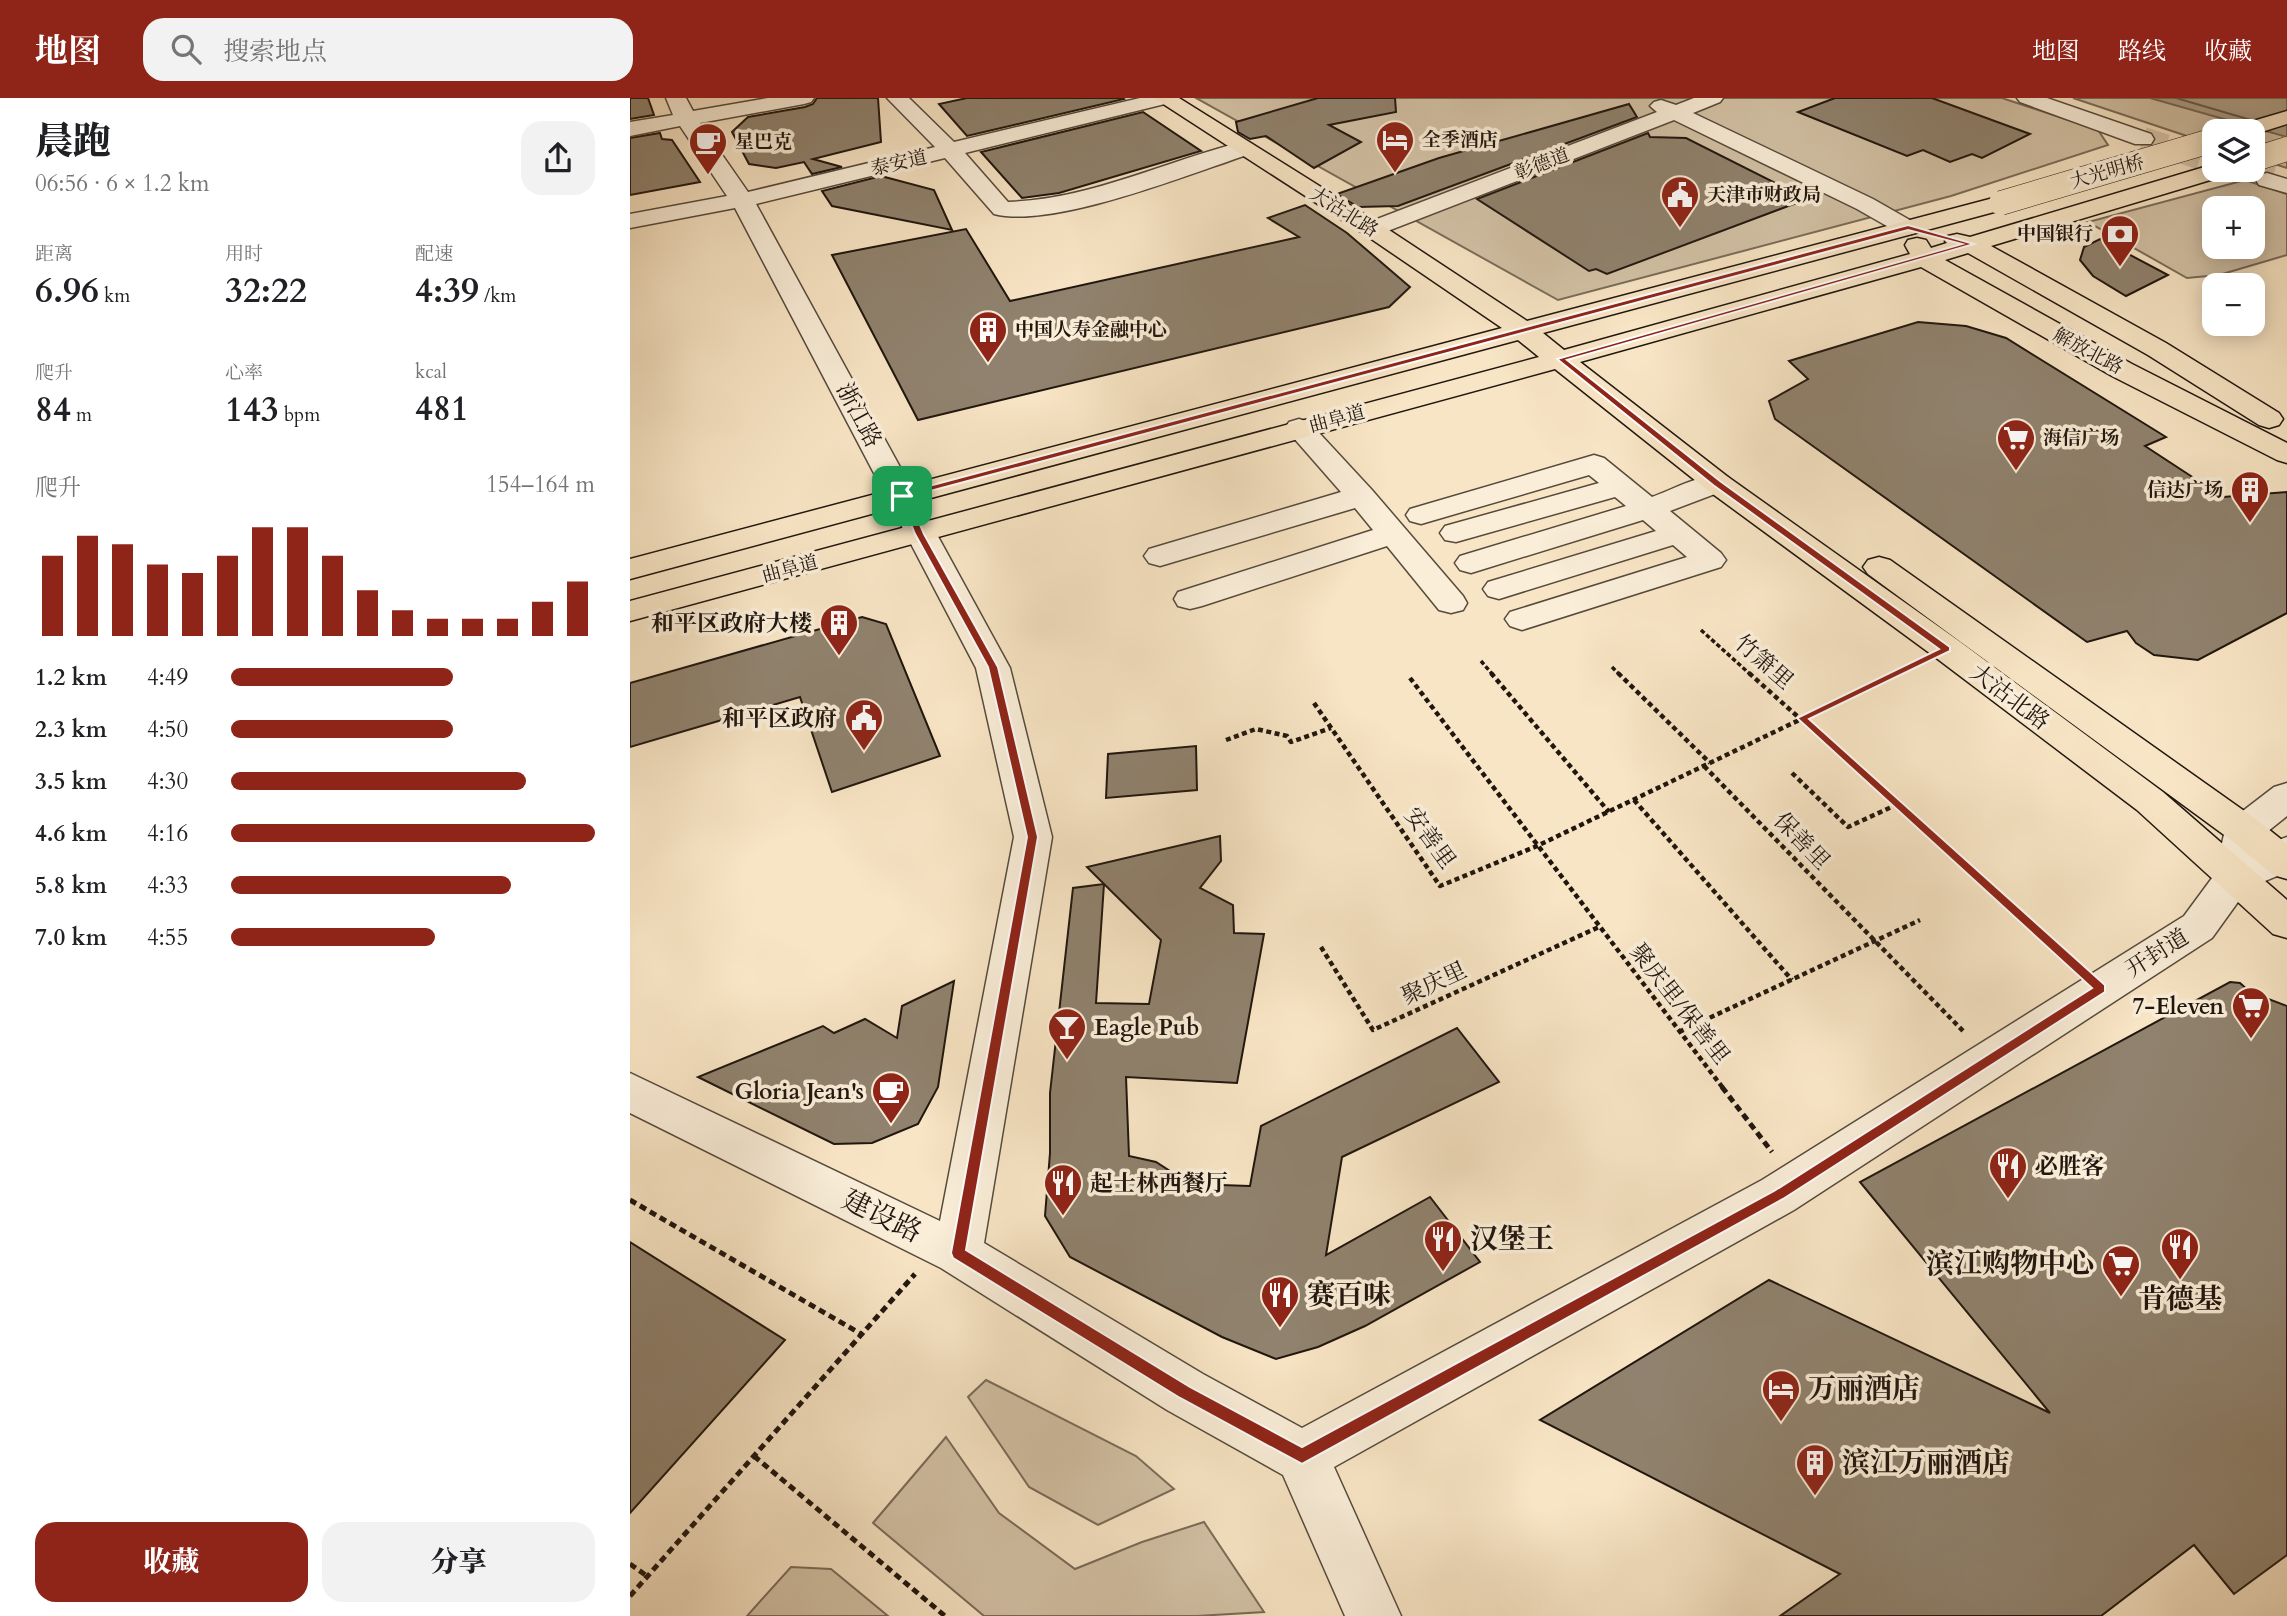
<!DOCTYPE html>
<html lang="zh">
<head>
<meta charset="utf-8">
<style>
	:root { --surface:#fff; --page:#f2f2f2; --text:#202124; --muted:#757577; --accent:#8f2418 }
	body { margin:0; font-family:Cardo,"Noto Serif SC",serif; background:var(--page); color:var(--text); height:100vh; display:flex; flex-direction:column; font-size:26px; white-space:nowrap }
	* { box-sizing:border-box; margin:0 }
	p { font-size:23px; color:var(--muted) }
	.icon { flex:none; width:38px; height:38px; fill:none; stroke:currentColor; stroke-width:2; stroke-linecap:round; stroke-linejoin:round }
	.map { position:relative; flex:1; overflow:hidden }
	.sheet { display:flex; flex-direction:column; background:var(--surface); width:630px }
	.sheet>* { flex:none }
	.fabs { position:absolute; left:1572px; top:21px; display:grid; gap:14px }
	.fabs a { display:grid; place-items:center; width:63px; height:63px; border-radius:14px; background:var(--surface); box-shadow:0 4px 18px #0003; font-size:35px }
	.pin { position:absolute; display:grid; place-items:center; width:60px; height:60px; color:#fff; margin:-30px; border-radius:14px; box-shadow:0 4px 10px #0006 }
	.round { display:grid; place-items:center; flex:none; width:74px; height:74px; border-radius:21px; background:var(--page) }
	.head { display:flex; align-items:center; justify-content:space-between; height:119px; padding:0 35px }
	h1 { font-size:38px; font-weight:800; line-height:52px }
	.metrics { display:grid; grid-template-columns:repeat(3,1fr); gap:10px; height:119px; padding:7px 35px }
	.metrics div { display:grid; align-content:center }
	.metrics b { font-size:35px; font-weight:800 }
	.metrics small { font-size:19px; font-weight:400 }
	.metrics p { font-size:19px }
	.chart { height:196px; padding:14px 35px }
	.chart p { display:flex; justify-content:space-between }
	.chart svg { width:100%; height:126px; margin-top:7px; stroke:var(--accent); stroke-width:6 }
	.action { display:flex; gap:14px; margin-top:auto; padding:14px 35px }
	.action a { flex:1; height:80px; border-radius:21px; background:var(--accent); color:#fff; font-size:28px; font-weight:800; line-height:80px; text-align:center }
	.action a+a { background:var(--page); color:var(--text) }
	ul { padding:0 35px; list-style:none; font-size:23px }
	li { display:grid; grid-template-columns:112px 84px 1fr; align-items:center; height:52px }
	li i { height:18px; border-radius:9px; background:var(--accent) }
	header { display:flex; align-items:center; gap:42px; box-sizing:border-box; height:98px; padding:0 35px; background:var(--accent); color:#fff }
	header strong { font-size:33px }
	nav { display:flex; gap:38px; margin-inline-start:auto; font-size:24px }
	.search { width:490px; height:63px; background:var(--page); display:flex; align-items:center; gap:18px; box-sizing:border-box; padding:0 24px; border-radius:21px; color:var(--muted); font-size:26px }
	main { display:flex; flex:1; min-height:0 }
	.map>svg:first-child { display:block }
	.green { fill:#d3c2a6; stroke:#7a6c5a; stroke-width:2; fill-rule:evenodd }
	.water { fill:#af9f87; stroke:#766857; stroke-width:2 }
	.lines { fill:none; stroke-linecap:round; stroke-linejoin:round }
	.shore { stroke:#685a4b; stroke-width:2 }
	.building { fill:#90826e; stroke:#20160f; stroke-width:2; fill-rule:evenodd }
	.minor-tunnel { stroke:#d8c6aa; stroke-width:24; stroke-dasharray:24 12; stroke-linecap:butt }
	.minor-casing { stroke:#564a3c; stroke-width:3 }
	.major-casing { stroke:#20160f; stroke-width:3 }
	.path-far2 { stroke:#20160f; stroke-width:3.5; stroke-dasharray:4.5 2.5; stroke-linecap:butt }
	.path-far1 { stroke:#20160f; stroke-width:4.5; stroke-dasharray:5 3.5; stroke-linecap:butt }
	.path { stroke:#20160f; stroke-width:5; stroke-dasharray:7 4.5; stroke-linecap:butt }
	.minor { fill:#faeed9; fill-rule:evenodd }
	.major { fill:#f8e5c5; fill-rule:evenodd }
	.major-bridge-casing { stroke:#20160f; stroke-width:25; stroke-linecap:butt }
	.major-bridge { stroke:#f8e5c5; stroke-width:24 }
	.route { fill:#8f2418; stroke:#fff; stroke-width:2; fill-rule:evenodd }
	.labels { text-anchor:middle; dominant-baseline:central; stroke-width:7; stroke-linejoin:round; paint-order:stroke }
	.far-poi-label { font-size:19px; font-weight:bold; fill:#20160f; stroke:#faeed9; text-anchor:start }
	.far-street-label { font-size:19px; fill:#20160f; stroke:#faeed9 }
	.street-label { font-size:23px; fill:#20160f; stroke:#faeed9 }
	.poi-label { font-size:23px; font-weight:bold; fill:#20160f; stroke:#faeed9; text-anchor:end }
	.near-street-label { font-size:28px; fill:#20160f; stroke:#faeed9 }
	.near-poi-label { font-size:28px; font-weight:bold; fill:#20160f; stroke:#faeed9; text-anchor:start }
</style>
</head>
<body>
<header>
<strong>地图</strong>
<div class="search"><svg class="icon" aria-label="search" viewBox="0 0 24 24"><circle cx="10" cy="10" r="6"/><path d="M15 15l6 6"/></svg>搜索地点</div>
<nav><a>地图</a><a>路线</a><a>收藏</a></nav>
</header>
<main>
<section class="sheet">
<div class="head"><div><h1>晨跑</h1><p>06:56 · 6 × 1.2 km</p></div><a class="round"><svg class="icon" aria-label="share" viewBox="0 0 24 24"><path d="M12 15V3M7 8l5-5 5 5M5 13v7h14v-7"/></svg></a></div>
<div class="metrics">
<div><p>距离</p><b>6.96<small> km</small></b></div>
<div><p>用时</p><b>32:22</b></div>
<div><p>配速</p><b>4:39<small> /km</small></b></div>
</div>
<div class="metrics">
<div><p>爬升</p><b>84<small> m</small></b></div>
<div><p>心率</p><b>143<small> bpm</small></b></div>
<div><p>kcal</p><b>481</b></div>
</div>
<div class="chart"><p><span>爬升</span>154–164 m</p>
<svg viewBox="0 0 160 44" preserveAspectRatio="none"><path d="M5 44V16M15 44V9M25 44V12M35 44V19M45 44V22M55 44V16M65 44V6M75 44V6M85 44V16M95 44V28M105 44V35M115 44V38M125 44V38M135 44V38M145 44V32M155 44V25"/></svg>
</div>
<ul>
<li><b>1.2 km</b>4:49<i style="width:61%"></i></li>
<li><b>2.3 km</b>4:50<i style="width:61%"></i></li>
<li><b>3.5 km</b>4:30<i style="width:81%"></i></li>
<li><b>4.6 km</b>4:16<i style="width:100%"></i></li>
<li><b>5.8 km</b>4:33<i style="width:77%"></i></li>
<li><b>7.0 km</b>4:55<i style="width:56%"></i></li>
</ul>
<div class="action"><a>收藏</a><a>分享</a></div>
</section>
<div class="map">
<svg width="1657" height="1518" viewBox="0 0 1657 1518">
	<rect width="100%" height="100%" fill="#f8e5c5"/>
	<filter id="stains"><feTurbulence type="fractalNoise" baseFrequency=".00286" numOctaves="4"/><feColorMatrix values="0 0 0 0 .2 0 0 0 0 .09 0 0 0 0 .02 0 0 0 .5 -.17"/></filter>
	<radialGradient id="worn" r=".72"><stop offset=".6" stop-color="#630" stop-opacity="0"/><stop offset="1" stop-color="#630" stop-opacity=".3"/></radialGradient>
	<g class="green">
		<polygon points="566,0 1372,0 1468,32 1478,47 1321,98 928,202"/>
		<polygon points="1443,0 1657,0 1657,70 1622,59 1622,33 1584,33 1584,47"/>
		<path d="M1615,82L1657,96V157L1589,177L1557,180L1458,124ZM1584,110H1622V149H1584Z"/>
		<polygon points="356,1282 506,1358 544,1391 468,1427 399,1389 338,1299"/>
		<polygon points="316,1339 369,1415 445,1471 512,1444 574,1424 634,1514 567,1518 354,1518 243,1425"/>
		<polygon points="161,1469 201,1471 258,1518 117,1518"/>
	</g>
	<polygon class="water" points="1520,0 1657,0 1657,39"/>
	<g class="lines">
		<polyline class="shore" points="1546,0 1621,22"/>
	</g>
	<g class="building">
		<polygon points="0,0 18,0 24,17 0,21"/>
		<polygon points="187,0 248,0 251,44 183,61 212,69 182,76 174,64 146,70 119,66 102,34 118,19 175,9 183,6"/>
		<polygon points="337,0 493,0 494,1 337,38 309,6"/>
		<polygon points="688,0 765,0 766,14 699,27 731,44 684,70 636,38 620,41 608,34 606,24"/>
		<polygon points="1205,0 1302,0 1400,36 1352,60 1342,56 1320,64 1293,52 1277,58 1168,14"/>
		<polygon points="999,6 1007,19 768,108 728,109 707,96 809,60"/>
		<polygon points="513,14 571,53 429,95 392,100 351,54"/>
		<polygon points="30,35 32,41 42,42 70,84 0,97 0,40"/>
		<polygon points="1018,35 1020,39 1056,40 1177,101 977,176 966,171 959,173 847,101"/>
		<polygon points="251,78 304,92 322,132 202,108 192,93"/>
		<polygon points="675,107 717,135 780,189 759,209 288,322 202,157 336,131 380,203 669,139 638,120"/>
		<polygon points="1470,141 1538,177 1496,198 1463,178 1450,162 1454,149"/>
		<polygon points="1288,224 1336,228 1376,240 1536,339 1515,348 1593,399 1657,394 1657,515 1568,562 1524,557 1506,545 1497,533 1457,544 1145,321 1139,303 1178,281 1159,263"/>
		<polygon points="232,519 256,526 310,658 202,694 170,599 0,649 0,585"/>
		<polygon points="566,648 567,692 476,700 478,656"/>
		<path d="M590,738L591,763L570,790L603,807L604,835L634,836L607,985L496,979L499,1058L526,1064L560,1086L620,1088L631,1028L827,930L869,984L712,1059L696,1157L800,1099L850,1164L735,1228L688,1249L646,1261L592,1239L440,1159L415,1118L420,1055V995L443,790L474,786L457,769ZM474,786L531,842L519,906L466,905Z"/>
		<polygon points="324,883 308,989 288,1026 242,1045 204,1046 68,979 193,928 204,935 235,921 267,940 272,908"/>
		<polygon points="1600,884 1610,885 1620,894 1657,908 1657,1457 1604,1496 1564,1447 1471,1518 1150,1518 1210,1476 910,1322 1139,1182 1420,1315 1230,1084"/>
		<polygon points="0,1144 155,1242 0,1415"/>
	</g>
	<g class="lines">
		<g class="minor-tunnel">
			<polyline points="1513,41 1584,64"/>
			<polyline points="1622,65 1656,76"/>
		</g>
		<defs>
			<g id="minor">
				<path d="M36,0H56L63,13L138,0H184L181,4L174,6L70,25L118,94L305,49L257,0H279L324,44L510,0H546L543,4L335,55L378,104C461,101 533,64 612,44L620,46L623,51L620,56C559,76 424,131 364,116L315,60L126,106L380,570L422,739L354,1145L573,1276L672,1330L1132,1082L1554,818L1585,776L1595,732L1601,722L1644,689L1657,685V718L1632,738L1629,754C1640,749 1644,743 1657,739V774L1618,790L1582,840L1164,1112L704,1369L771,1518H715L653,1377L537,1312L311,1170L0,1015V975L310,1123L384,739L346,570L105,110L0,130V116L97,98L50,28L0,38V24L43,17Z"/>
				<polygon points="1064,0 1093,0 1090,4 1063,15 1243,101 1285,125 1289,130 1285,135 1277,137 1269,135 1227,111 1044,22 750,136 742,138 734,136 730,131 734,126 1027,14 1020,8 1024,4 1031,2 1046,7"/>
				<polygon points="1387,0 1417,0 1521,36 1524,41 1521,46 1505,46 1390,4"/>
				<polygon points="1637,75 1657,81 1657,95 1629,87 1626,82 1629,77"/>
				<polygon points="669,321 679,324 742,392 833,498 837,505 833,512 821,515 809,512 757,448 572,508 560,511 548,508 544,501 548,494 743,432 725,410 530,468 519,465 514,458 519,451 711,394 655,330 659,324"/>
				<path d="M964,357L974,360L1022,399C1045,391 1074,373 1098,379L1102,385L1098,391L1040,413L1091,455L1096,462L1091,469L892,532L880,528L875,521L880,514L1057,459L1043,447L869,501L858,498L853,491L858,484L1026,433L1013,422L841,475L830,472L825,465L830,458L996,408L985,399L826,444L815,442L810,435L815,428L969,385L959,377L791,426L780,423L776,417L780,411Z"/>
			</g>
			<g id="major">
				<polygon points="524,0 549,0 750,126 897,223 1371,98 1379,100 1383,105 1379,110 913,235 934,252 1280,156 1275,147 1278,142 1287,140 1296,142 1301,150 1317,145 1315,143 1318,138 1327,136 1340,139 1581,67 1584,67 1584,72 1600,72 1597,77 1361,148 1536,245 1649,315 1653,321 1649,327 1639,330 1629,327 1518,257 1338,155 1315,162 1502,266 1657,345 1657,365 1647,362 1482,278 1291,169 950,264 1098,379 1329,543 1533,694 1657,802 1657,840 1643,836 1507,712 1305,559 1076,391 925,271 0,523 0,503 909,259 888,242 0,481 0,461 872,230 734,136"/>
				<polygon points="1657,13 1657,26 1622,37 1622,33 1603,33 1606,28"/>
				<polygon points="1249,459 1260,462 1627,722 1657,746 1657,781 1643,777 1601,742 1238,476 1233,469 1238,462"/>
			</g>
		</defs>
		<use href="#minor" class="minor-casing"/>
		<use href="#major" class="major-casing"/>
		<g class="path-far2">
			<polyline points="1071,532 1121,577"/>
			<polyline points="851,563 863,577"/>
			<polyline points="982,569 990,577"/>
			<polyline points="1263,577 1284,567"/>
		</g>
		<g class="path-far1">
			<polyline points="861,575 979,714"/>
			<polyline points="988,575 1080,665"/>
			<polyline points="1119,575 1443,865"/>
			<polyline points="780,580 1093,990"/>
			<polyline points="684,605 810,788 907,748 1267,575"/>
			<polyline points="596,642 626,631 657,638 661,644 701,630"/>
			<polyline points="1074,668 1335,935"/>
			<polyline points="1162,675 1218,729 1268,706"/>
			<polyline points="1004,702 1162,882"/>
			<polyline points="691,849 743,932 969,829"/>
			<polyline points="1049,934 1290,822"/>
		</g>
		<g class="path">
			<polyline points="1092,989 1142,1054"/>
			<polyline points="0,1102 231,1236"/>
			<polyline points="124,1358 315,1518"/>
			<polyline points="0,1466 17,1478"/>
			<polyline points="0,1498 285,1176"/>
		</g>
		<use href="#minor" class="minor"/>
		<use href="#major" class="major"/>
		<defs>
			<g id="major-bridge">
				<polyline points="1622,62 1657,51"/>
				<polyline points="1371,105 1584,42"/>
			</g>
		</defs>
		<use href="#major-bridge" class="major-bridge-casing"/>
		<use href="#major-bridge" class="major-bridge"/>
	</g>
	<path class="route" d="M1278,127L1344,146L937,262L1090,383L1320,549V553L1179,621L1475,887V894L1153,1101L672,1366L550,1300L323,1160L321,1155L397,739L358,569L285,436L269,396ZM1278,132L1332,146L927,261L1083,387L1309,551L1167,620L1462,890L1144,1093L672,1349L560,1289L336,1152L408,739L368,569L294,436L278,399Z"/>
	<defs>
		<symbol id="hotel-pin" viewBox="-11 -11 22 30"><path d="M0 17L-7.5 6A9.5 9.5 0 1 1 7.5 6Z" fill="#8f2418" stroke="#faeed9"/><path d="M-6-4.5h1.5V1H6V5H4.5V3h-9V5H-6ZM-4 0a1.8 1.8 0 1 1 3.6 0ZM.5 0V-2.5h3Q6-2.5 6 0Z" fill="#fff"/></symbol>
		<symbol id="cafe-pin" viewBox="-11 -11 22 30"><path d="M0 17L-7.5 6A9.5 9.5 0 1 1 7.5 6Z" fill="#8f2418" stroke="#faeed9"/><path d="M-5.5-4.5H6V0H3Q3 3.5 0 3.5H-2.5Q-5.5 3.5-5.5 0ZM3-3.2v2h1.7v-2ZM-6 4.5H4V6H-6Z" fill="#fff"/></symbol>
		<symbol id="civic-pin" viewBox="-11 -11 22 30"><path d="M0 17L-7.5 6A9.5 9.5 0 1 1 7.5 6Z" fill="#8f2418" stroke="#faeed9"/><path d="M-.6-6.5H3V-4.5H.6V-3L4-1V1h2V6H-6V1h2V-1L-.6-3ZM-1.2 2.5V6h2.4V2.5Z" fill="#fff"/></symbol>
		<symbol id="bank-pin" viewBox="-11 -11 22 30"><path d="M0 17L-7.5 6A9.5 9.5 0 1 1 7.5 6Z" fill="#8f2418" stroke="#faeed9"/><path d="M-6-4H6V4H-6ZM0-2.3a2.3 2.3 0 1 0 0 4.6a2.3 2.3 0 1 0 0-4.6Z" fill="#fff"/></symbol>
		<symbol id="building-pin" viewBox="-11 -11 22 30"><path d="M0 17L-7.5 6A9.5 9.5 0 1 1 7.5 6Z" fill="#8f2418" stroke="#faeed9"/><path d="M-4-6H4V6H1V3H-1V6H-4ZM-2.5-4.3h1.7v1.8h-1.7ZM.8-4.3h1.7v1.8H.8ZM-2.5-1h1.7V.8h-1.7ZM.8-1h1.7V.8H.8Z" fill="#fff"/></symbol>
		<symbol id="supermarket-pin" viewBox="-11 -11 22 30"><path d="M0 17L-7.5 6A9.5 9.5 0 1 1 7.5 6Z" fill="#8f2418" stroke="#faeed9"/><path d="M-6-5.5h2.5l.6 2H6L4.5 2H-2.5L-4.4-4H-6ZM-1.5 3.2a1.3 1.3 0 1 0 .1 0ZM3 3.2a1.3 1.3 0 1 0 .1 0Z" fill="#fff"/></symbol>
		<symbol id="bar-pin" viewBox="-11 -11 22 30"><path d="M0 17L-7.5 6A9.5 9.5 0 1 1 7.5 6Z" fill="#8f2418" stroke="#faeed9"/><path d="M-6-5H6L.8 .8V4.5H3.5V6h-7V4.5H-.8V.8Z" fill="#fff"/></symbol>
		<symbol id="restaurant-pin" viewBox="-11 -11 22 30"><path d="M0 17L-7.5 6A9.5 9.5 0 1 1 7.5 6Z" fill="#8f2418" stroke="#faeed9"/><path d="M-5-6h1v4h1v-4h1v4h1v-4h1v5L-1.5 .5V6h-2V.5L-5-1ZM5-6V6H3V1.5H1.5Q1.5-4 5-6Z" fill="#fff"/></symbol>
	</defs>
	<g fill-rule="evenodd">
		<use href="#hotel-pin" x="743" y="20" width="44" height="60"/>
		<use href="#cafe-pin" x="56" y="22" width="44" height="60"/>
		<use href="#civic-pin" x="1028" y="75" width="44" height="60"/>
		<use href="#bank-pin" x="1468" y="114" width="44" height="60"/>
		<use href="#building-pin" x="336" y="210" width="44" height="60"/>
		<use href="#supermarket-pin" x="1364" y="318" width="44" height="60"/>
		<use href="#building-pin" x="1598" y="370" width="44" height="60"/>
		<use href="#building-pin" x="187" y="503" width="44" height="60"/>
		<use href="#civic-pin" x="212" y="598" width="44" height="60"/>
		<use href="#supermarket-pin" x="1599" y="886" width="44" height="60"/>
		<use href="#bar-pin" x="415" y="907" width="44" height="60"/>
		<use href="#cafe-pin" x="239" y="971" width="44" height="60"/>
		<use href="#restaurant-pin" x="1356" y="1046" width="44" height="60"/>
		<use href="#restaurant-pin" x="411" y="1063" width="44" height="60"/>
		<use href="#restaurant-pin" x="791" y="1119" width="44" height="60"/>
		<use href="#restaurant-pin" x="1528" y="1127" width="44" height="60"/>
		<use href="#supermarket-pin" x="1469" y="1144" width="44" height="60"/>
		<use href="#restaurant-pin" x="628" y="1175" width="44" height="60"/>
		<use href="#hotel-pin" x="1129" y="1269" width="44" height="60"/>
		<use href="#building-pin" x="1163" y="1343" width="44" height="60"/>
	</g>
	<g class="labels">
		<g class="far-poi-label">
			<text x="792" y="42">全季酒店</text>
			<text x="105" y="44">星巴克</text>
			<text x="1077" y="97">天津市财政局</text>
			<text x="1463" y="136" text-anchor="end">中国银行</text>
			<text x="385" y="232">中国人寿金融中心</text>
			<text x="1413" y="340">海信广场</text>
			<text x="1593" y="392" text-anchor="end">信达广场</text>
		</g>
		<g class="far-street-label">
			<text transform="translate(269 65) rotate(-13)">泰安道</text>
			<text transform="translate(912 66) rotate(-21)">彰德道</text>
			<text transform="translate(1477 74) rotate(-16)">大光明桥</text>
			<text transform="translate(714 114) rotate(32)">大沽北路</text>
			<text transform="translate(1458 253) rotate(28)">解放北路</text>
			<text transform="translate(707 321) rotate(-15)">曲阜道</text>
			<text transform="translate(160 471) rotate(-15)">曲阜道</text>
		</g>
		<g class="street-label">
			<text transform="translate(229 317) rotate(62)">浙江路</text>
			<text transform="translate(1134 564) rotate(41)">竹箫里</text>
			<text transform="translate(1380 599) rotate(37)">大沽北路</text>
			<text transform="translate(800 740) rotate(54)">安善里</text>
			<text transform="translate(1172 743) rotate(46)">保善里</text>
			<text transform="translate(1527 855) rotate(-32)">开封道</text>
			<text transform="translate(804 885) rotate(-25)">聚庆里</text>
			<text transform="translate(1050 906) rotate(52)">聚庆里/保善里</text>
		</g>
		<g class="poi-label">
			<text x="182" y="525">和平区政府大楼</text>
			<text x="207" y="620">和平区政府</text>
			<text x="1594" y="908">7-Eleven</text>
			<text x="464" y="929" text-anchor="start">Eagle Pub</text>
			<text x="234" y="993">Gloria Jean's</text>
			<text x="1405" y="1068" text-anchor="start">必胜客</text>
			<text x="460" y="1085" text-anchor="start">起士林西餐厅</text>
		</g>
		<g class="near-street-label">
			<text transform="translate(252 1118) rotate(26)">建设路</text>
		</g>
		<g class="near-poi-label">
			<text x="840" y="1141">汉堡王</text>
			<text x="1464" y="1166" text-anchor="end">滨江购物中心</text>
			<text x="677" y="1197">赛百味</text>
			<text x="1550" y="1201" text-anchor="middle">肯德基</text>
			<text x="1178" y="1291">万丽酒店</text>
			<text x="1212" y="1365">滨江万丽酒店</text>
		</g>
	</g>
	<rect width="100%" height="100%" filter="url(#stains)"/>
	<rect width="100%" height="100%" fill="url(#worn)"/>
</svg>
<div class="fabs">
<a><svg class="icon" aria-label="layers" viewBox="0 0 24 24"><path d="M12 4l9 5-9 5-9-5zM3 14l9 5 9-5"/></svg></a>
<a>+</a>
<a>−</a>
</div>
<div class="pin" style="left:272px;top:398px;background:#1e9e55"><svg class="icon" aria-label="arrive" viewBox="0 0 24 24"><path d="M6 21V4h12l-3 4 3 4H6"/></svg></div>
</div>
</main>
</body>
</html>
